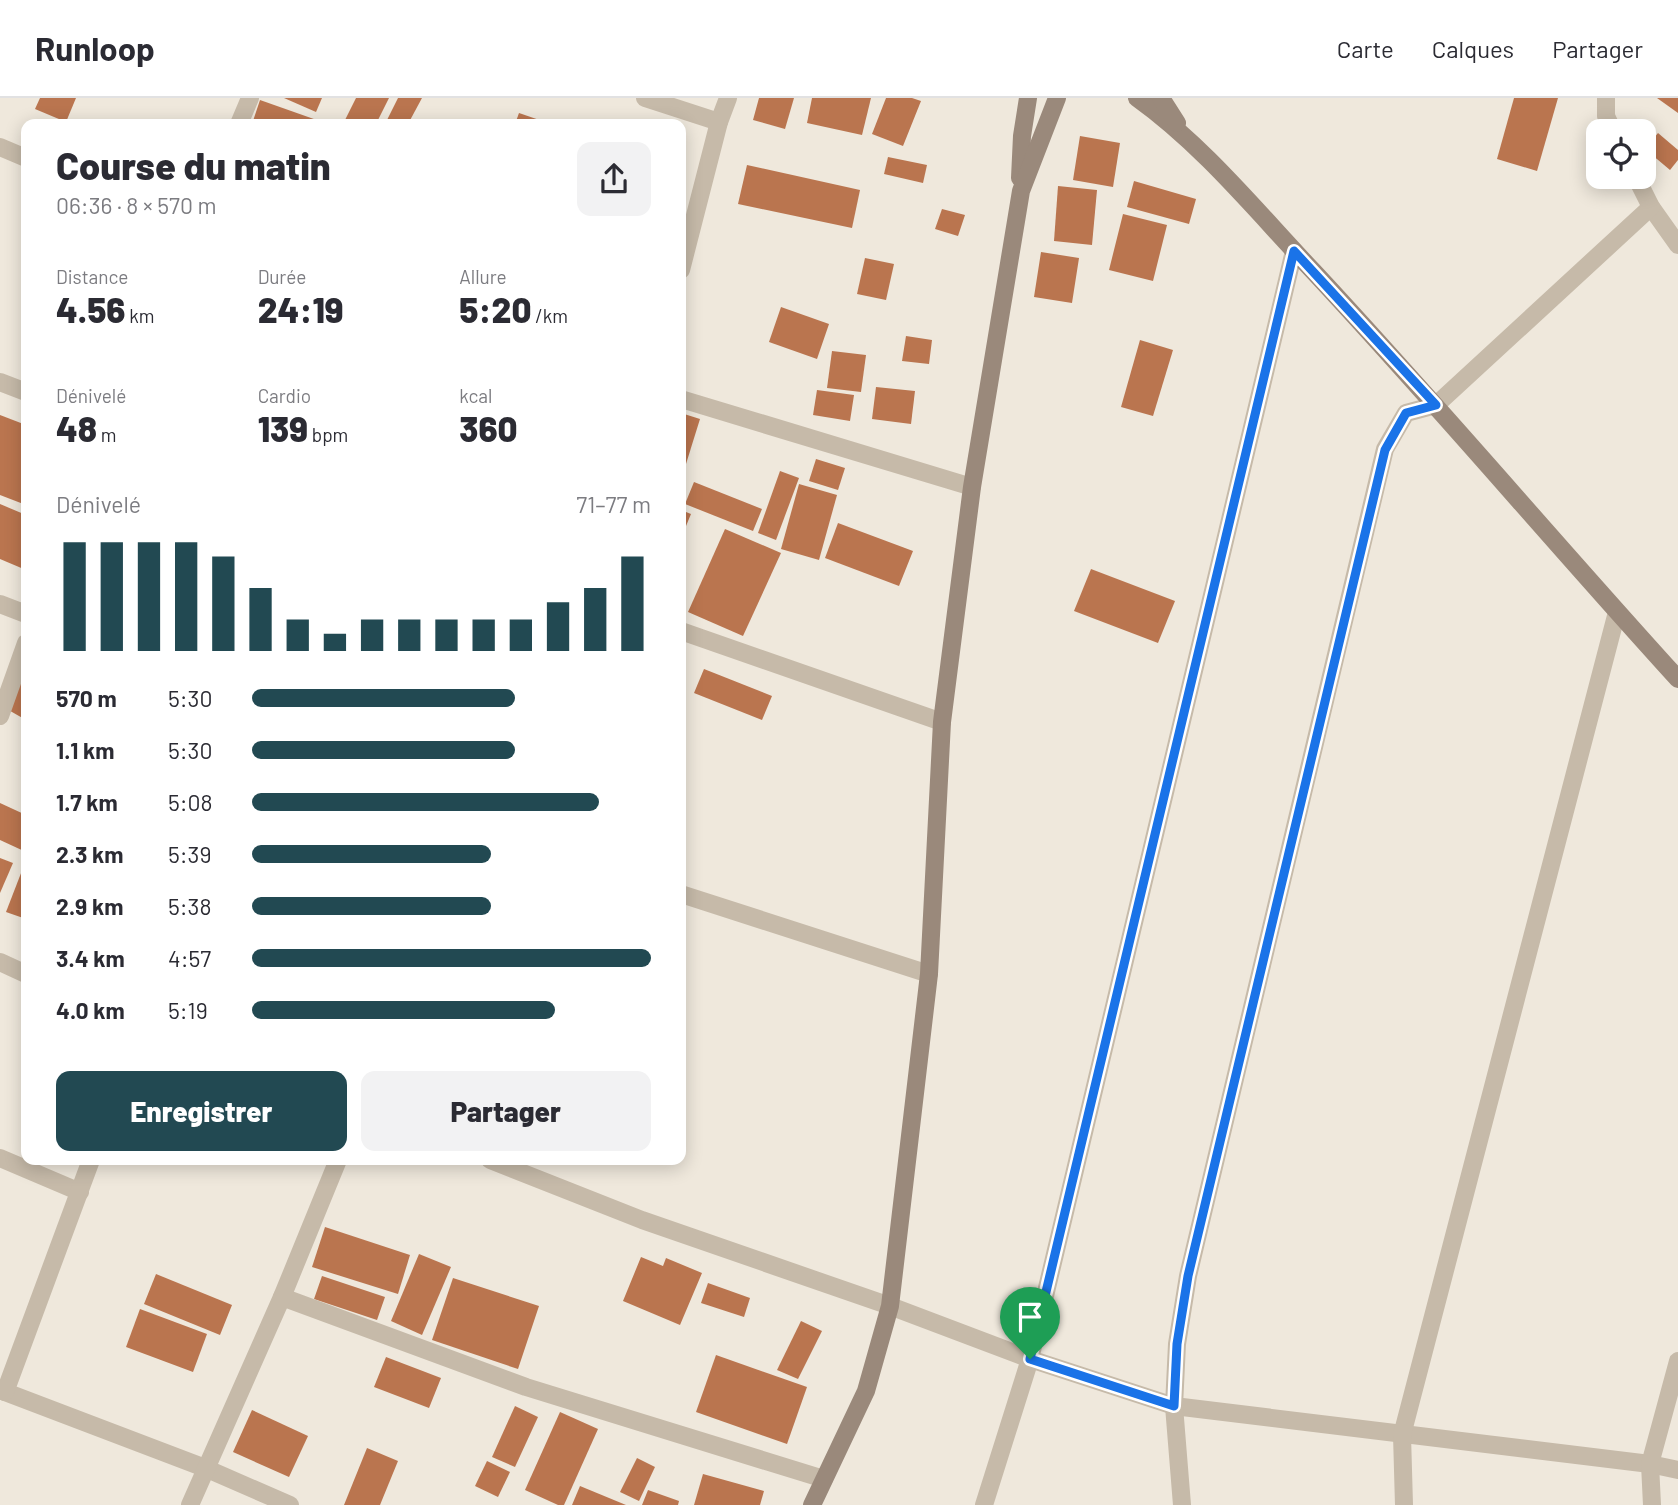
<!DOCTYPE html>
<html lang="fr">
<head>
<meta charset="utf-8">
<style>
	:root { --surface:#fff; --page:#f2f2f3; --text:#2b2b33; --muted:#7c7c81; --line:#e1e1e2; --accent:#224952 }
	body { margin:0; font-family:Barlow,sans-serif; background:var(--page); color:var(--text); height:100vh; display:flex; flex-direction:column; font-size:26px; white-space:nowrap }
	* { box-sizing:border-box; margin:0 }
	p { font-size:23px; color:var(--muted) }
	.icon { flex:none; width:38px; height:38px; fill:none; stroke:currentColor; stroke-width:2; stroke-linecap:round; stroke-linejoin:round }
	.map { position:relative; flex:1; overflow:hidden }
	.panel { position:absolute; left:21px; top:21px; width:665px; height:1046px; display:flex; flex-direction:column; background:var(--surface); border-radius:14px; box-shadow:0 4px 18px #0003 }
	.panel>* { flex:none }
	.controls { position:absolute; left:1586px; top:21px; display:grid; gap:14px }
	.controls a { display:grid; place-items:center; width:70px; height:70px; border-radius:14px; background:var(--surface); box-shadow:0 4px 18px #0003; font-size:35px }
	.pin { position:absolute; display:grid; place-items:center; width:60px; height:60px; color:#fff; margin:-72px -30px; border-radius:50% 50% 50% 0; rotate:-45deg; box-shadow:0 0 7px #0007 }
	.pin .icon { rotate:45deg }
	.round { display:grid; place-items:center; flex:none; width:74px; height:74px; border-radius:14px; background:var(--page) }
	.summary { display:flex; align-items:center; justify-content:space-between; height:119px; padding:0 35px }
	h1 { font-size:38px; font-weight:800; line-height:52px }
	.figures { display:grid; grid-template-columns:repeat(3,1fr); gap:10px; height:119px; padding:7px 35px }
	.figures div { display:grid; align-content:center }
	.figures b { font-size:35px; font-weight:800 }
	.figures small { font-size:19px; font-weight:400 }
	.figures p { font-size:19px }
	.chart { height:196px; padding:14px 35px }
	.chart p { display:flex; justify-content:space-between }
	.chart svg { width:100%; height:126px; margin-top:7px; stroke:var(--accent); stroke-width:6 }
	.button { display:flex; gap:14px; margin-top:auto; padding:14px 35px }
	.button a { flex:1; height:80px; border-radius:14px; background:var(--accent); color:#fff; font-size:28px; font-weight:800; line-height:80px; text-align:center }
	.button a+a { background:var(--page); color:var(--text) }
	ul { padding:0 35px; list-style:none; font-size:23px }
	li { display:grid; grid-template-columns:112px 84px 1fr; align-items:center; height:52px }
	li i { height:18px; border-radius:9px; background:var(--accent) }
	header { display:flex; align-items:center; gap:42px; box-sizing:border-box; height:98px; padding:0 35px; background:var(--surface); border-bottom:2px solid var(--line) }
	header strong { font-size:33px }
	nav { display:flex; gap:38px; margin-inline-start:auto; font-size:24px }
	.map>svg:first-child { display:block }
	.building { fill:#ba754f }
	.lines { fill:none; stroke-linecap:round; stroke-linejoin:round }
	.street { stroke:#c6baa9; stroke-width:18 }
	.secondary { stroke:#9a897b; stroke-width:18 }
	.route-casing { stroke:#fff; stroke-width:14 }
	.route { stroke:#1a73e8; stroke-width:9 }
</style>
</head>
<body>
<header>
<strong>Runloop</strong>
<nav><a>Carte</a><a>Calques</a><a>Partager</a></nav>
</header>
<div class="map">
<svg width="1678" height="1407" viewBox="0 0 1678 1407">
	<rect width="100%" height="100%" fill="#efe8dc"/>
	<g class="building">
		<polygon points="40,0 76,0 66,24 35,11"/>
		<polygon points="284,0 322,0 316,14"/>
		<polygon points="356,0 389,0 376,26 343,26"/>
		<polygon points="398,0 422,0 408,26 385,26"/>
		<polygon points="759,0 794,0 785,31 753,22"/>
		<polygon points="812,0 871,0 862,37 807,25"/>
		<polygon points="886,0 912,0 921,3 903,48 872,36"/>
		<polygon points="1514,0 1558,0 1537,73 1497,61"/>
		<polygon points="1657,0 1678,0 1678,15"/>
		<polygon points="260,2 328,26 252,26"/>
		<polygon points="519,15 551,26 515,26"/>
		<polygon points="1658,35 1678,52 1678,62 1670,72 1645,51"/>
		<polygon points="1080,38 1120,45 1113,89 1073,82"/>
		<polygon points="888,59 927,67 923,85 884,76"/>
		<polygon points="747,67 860,92 852,130 738,106"/>
		<polygon points="1134,83 1196,101 1189,126 1127,109"/>
		<polygon points="1058,88 1097,92 1092,147 1054,143"/>
		<polygon points="942,111 965,117 958,138 935,131"/>
		<polygon points="1123,116 1167,127 1153,183 1109,172"/>
		<polygon points="1041,154 1079,160 1072,205 1034,199"/>
		<polygon points="865,160 894,166 886,202 857,196"/>
		<polygon points="781,209 829,226 817,261 769,244"/>
		<polygon points="906,238 932,242 929,266 902,263"/>
		<polygon points="1140,242 1173,252 1153,318 1121,309"/>
		<polygon points="832,253 866,257 861,294 827,290"/>
		<polygon points="876,289 915,293 911,326 872,321"/>
		<polygon points="817,292 854,297 850,323 813,317"/>
		<polygon points="681,315 700,321 681,382"/>
		<polygon points="0,317 26,327 26,407 0,397"/>
		<polygon points="816,361 845,370 838,392 809,383"/>
		<polygon points="780,373 799,380 776,442 758,435"/>
		<polygon points="694,384 762,411 753,433 685,406"/>
		<polygon points="799,386 837,397 819,462 781,451"/>
		<polygon points="0,406 26,417 26,472 0,461"/>
		<polygon points="681,412 691,416 681,440"/>
		<polygon points="838,425 913,453 899,488 825,460"/>
		<polygon points="725,431 781,455 743,538 688,514"/>
		<polygon points="1091,471 1175,503 1158,545 1074,513"/>
		<polygon points="26,571 26,622 5,610"/>
		<polygon points="704,571 772,598 762,622 694,595"/>
		<polygon points="0,705 26,717 26,754 0,742"/>
		<polygon points="0,760 13,765 0,795"/>
		<polygon points="23,770 26,771 26,821 6,814"/>
		<polygon points="325,1129 410,1157 398,1196 312,1169"/>
		<polygon points="419,1156 451,1169 422,1237 391,1223"/>
		<polygon points="641,1159 663,1168 666,1160 702,1175 680,1227 623,1203"/>
		<polygon points="156,1176 232,1207 220,1237 144,1206"/>
		<polygon points="322,1178 385,1199 377,1222 314,1201"/>
		<polygon points="453,1180 539,1208 518,1271 432,1242"/>
		<polygon points="708,1185 750,1200 744,1219 701,1205"/>
		<polygon points="140,1211 207,1236 193,1274 126,1249"/>
		<polygon points="801,1223 822,1233 798,1281 777,1272"/>
		<polygon points="716,1257 807,1289 787,1346 696,1314"/>
		<polygon points="386,1259 441,1280 429,1310 374,1289"/>
		<polygon points="515,1308 538,1319 515,1369 492,1359"/>
		<polygon points="252,1312 308,1338 289,1379 233,1354"/>
		<polygon points="560,1314 598,1331 564,1407 558,1407 525,1392"/>
		<polygon points="367,1350 398,1363 380,1407 344,1407"/>
		<polygon points="637,1360 655,1369 639,1403 620,1394"/>
		<polygon points="487,1363 510,1374 498,1399 475,1388"/>
		<polygon points="703,1376 764,1393 760,1407 694,1407"/>
		<polygon points="580,1388 626,1407 572,1407"/>
		<polygon points="648,1392 679,1403 678,1407 642,1407"/>
	</g>
	<g class="lines">
		<g class="street">
			<polyline points="645,0 719,24"/>
			<polyline points="1606,0 1606,18 1613,33"/>
			<polyline points="239,26 250,0"/>
			<polyline points="0,49 26,60"/>
			<polyline points="1636,79 1651,109 1678,147"/>
			<polyline points="681,172 719,24 728,0"/>
			<polyline points="0,284 26,294"/>
			<polyline points="681,301 972,389"/>
			<polyline points="0,506 26,516"/>
			<polyline points="681,533 942,624"/>
			<polyline points="0,618 26,545"/>
			<polyline points="681,796 929,876"/>
			<polyline points="0,864 26,876"/>
			<polyline points="0,1060 80,1094"/>
			<polyline points="490,1062 642,1122 890,1208 1030,1261 1174,1308 1650,1366 1678,1372"/>
			<polyline points="282,1199 526,1289 824,1381"/>
			<polyline points="0,1292 205,1370 290,1407"/>
			<polyline points="5,1294 91,1062"/>
			<polyline points="190,1407 282,1199 338,1062"/>
			<polyline points="984,1407 1030,1261 1294,153"/>
			<polyline points="1182,1407 1174,1308 1177,1246 1188,1178 1385,351 1406,315 1436,307 1651,109"/>
			<polyline points="1404,1407 1402,1337 1617,514"/>
			<polyline points="1652,1407 1650,1366 1678,1263"/>
		</g>
		<g class="secondary">
			<path d="M1137,0C1204,48 1257,114 1314,174C1438,307 1555,446 1678,581"/>
			<polyline points="1161,0 1177,25"/>
			<polyline points="1020,80 1022,38 1028,0"/>
			<polyline points="812,1407 866,1293 890,1208 929,876 942,624 972,389 1021,93 1057,0"/>
		</g>
	</g>
	<g class="lines">
		<defs>
			<polygon id="route" points="1294,153 1436,307 1406,315 1385,352 1188,1178 1177,1246 1174,1308 1030,1261"/>
		</defs>
		<use href="#route" class="route-casing"/>
		<use href="#route" class="route"/>
	</g>
</svg>
<div class="controls">
<a><svg class="icon" aria-label="locate" viewBox="0 0 24 24"><circle cx="12" cy="12" r="6"/><path d="M12 2v4M12 18v4M2 12h4M18 12h4"/></svg></a>
</div>
<div class="pin" style="left:1030px;top:1261px;background:#1e9e55"><svg class="icon" aria-label="arrive" viewBox="0 0 24 24"><path d="M6 21V4h12l-3 4 3 4H6"/></svg></div>
<section class="panel">
<div class="summary"><div><h1>Course du matin</h1><p>06:36 · 8 × 570 m</p></div><a class="round"><svg class="icon" aria-label="share" viewBox="0 0 24 24"><path d="M12 15V3M7 8l5-5 5 5M5 13v7h14v-7"/></svg></a></div>
<div class="figures">
<div><p>Distance</p><b>4.56<small> km</small></b></div>
<div><p>Durée</p><b>24:19</b></div>
<div><p>Allure</p><b>5:20<small> /km</small></b></div>
</div>
<div class="figures">
<div><p>Dénivelé</p><b>48<small> m</small></b></div>
<div><p>Cardio</p><b>139<small> bpm</small></b></div>
<div><p>kcal</p><b>360</b></div>
</div>
<div class="chart"><p><span>Dénivelé</span>71–77 m</p>
<svg viewBox="0 0 160 44" preserveAspectRatio="none"><path d="M5 44V6M15 44V6M25 44V6M35 44V6M45 44V11M55 44V22M65 44V33M75 44V38M85 44V33M95 44V33M105 44V33M115 44V33M125 44V33M135 44V27M145 44V22M155 44V11"/></svg>
</div>
<ul>
<li><b>570 m</b>5:30<i style="width:66%"></i></li>
<li><b>1.1 km</b>5:30<i style="width:66%"></i></li>
<li><b>1.7 km</b>5:08<i style="width:87%"></i></li>
<li><b>2.3 km</b>5:39<i style="width:60%"></i></li>
<li><b>2.9 km</b>5:38<i style="width:60%"></i></li>
<li><b>3.4 km</b>4:57<i style="width:100%"></i></li>
<li><b>4.0 km</b>5:19<i style="width:76%"></i></li>
</ul>
<div class="button"><a>Enregistrer</a><a>Partager</a></div>
</section>
</div>
</body>
</html>
